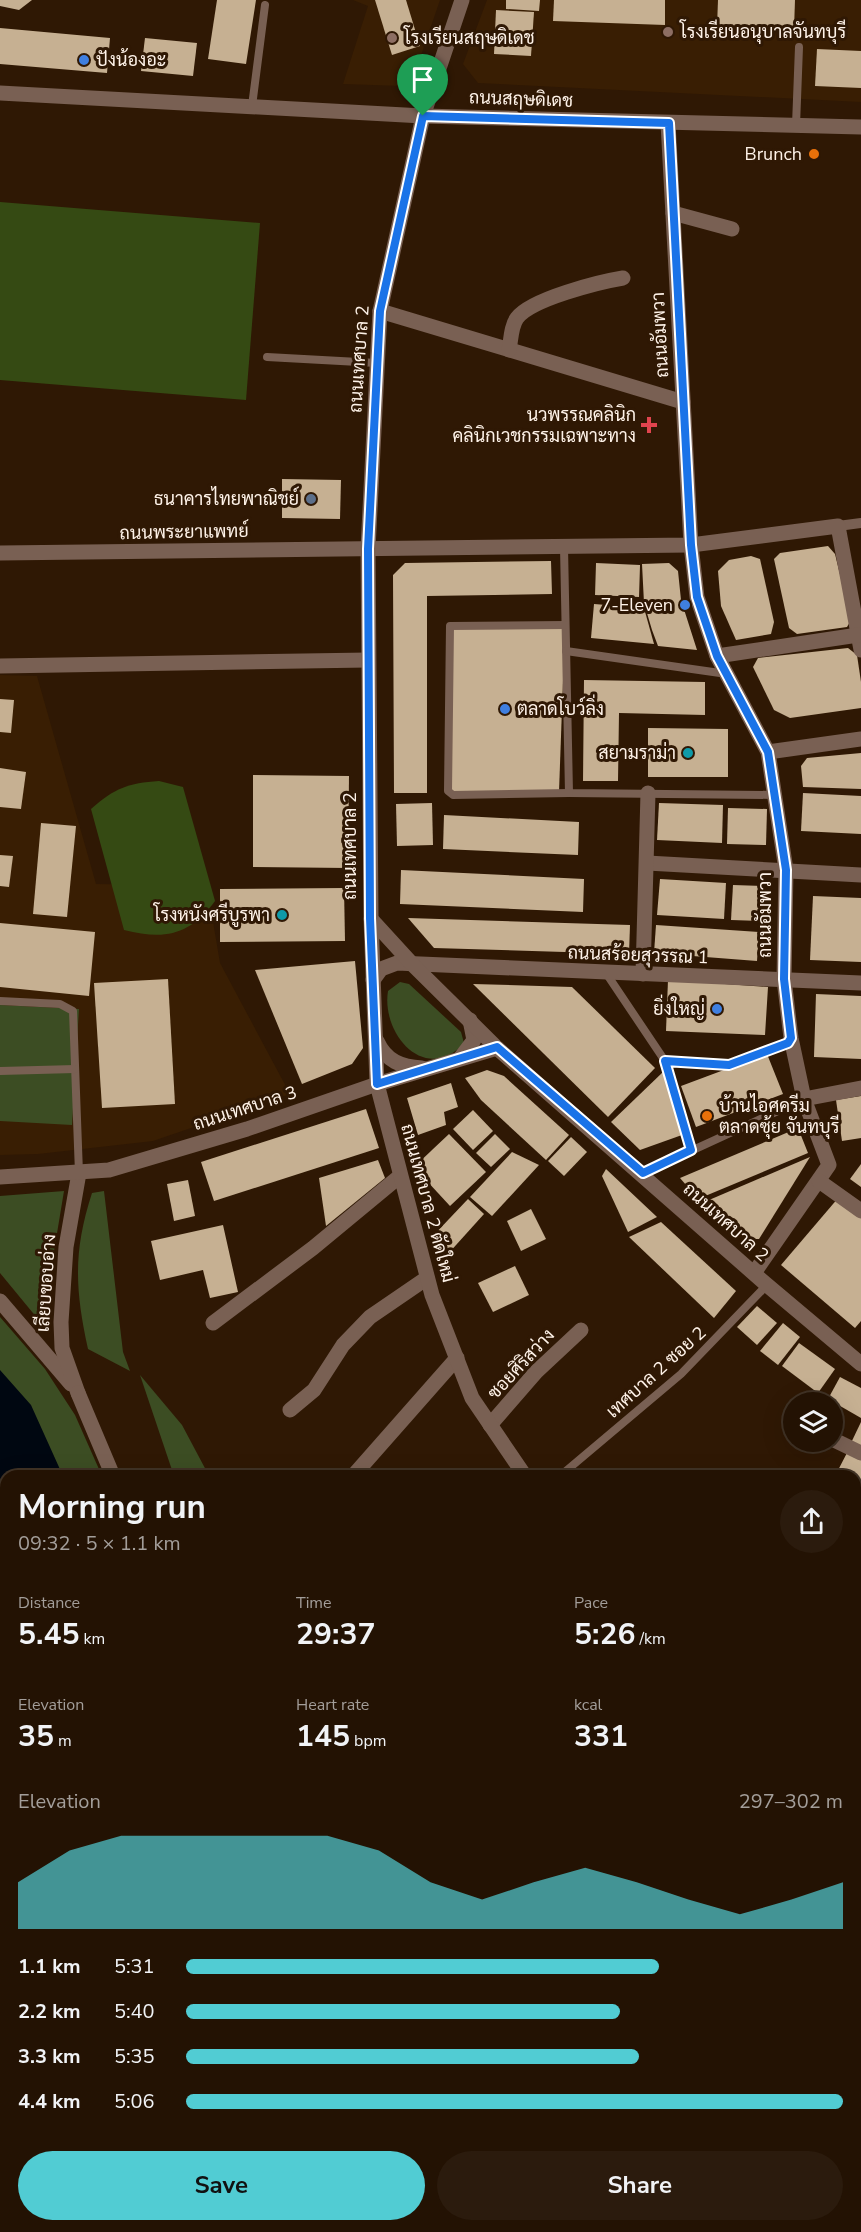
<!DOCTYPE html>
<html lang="en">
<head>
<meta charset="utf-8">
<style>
	:root { --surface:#231203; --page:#2b1b0d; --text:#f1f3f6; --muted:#a39e9a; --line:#403225; --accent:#51ccd3 }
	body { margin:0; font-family:"Nunito Sans",Sarabun,sans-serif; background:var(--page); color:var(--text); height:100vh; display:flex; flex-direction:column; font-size:22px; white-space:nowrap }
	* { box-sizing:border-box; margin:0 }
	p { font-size:20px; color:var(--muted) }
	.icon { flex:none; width:33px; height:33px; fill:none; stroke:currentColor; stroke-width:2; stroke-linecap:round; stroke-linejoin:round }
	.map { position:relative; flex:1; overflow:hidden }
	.panel { position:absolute; left:0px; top:1470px; width:861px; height:762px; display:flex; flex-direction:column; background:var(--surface); border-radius:18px 18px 0 0; box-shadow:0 6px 24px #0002,0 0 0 2px var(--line) }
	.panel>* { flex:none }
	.buttons { position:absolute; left:783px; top:1392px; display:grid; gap:12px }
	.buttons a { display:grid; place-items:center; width:60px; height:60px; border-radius:50%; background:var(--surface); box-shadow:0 6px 24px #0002,0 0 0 2px var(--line); font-size:30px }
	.pin { position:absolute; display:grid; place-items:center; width:51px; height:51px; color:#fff; margin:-62px -26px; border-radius:50% 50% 50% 0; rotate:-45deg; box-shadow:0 0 6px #0007 }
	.pin .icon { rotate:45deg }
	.round { display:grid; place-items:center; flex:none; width:63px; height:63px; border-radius:32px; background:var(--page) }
	.summary { display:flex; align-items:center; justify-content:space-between; height:102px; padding:0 18px }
	h1 { font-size:33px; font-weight:700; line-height:45px }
	.figures { display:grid; grid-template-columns:repeat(3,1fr); gap:9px; height:102px; padding:6px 18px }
	.figures div { display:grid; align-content:center }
	.figures b { font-size:30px; font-weight:700 }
	.figures small { font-size:16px; font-weight:400 }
	.figures p { font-size:16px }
	.chart { height:168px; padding:12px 18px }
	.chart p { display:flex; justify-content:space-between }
	.chart svg { width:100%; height:108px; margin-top:6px; fill:var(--accent); opacity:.7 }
	.primary-button { display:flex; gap:12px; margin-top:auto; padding:12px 18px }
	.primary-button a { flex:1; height:69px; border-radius:36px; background:var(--accent); color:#111; font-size:24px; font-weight:700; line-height:69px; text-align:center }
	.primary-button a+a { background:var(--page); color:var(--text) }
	ul { padding:0 18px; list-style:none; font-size:20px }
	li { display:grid; grid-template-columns:96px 72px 1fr; align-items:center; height:45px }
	li i { height:15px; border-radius:8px; background:var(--accent) }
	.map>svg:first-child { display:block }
	.built { fill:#391e03 }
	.green { fill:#3c4d23 }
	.forest { fill:#354a13 }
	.water { fill:#000711 }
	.building { fill:#c6b092 }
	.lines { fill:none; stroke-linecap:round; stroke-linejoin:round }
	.service { stroke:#796053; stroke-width:8 }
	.pedestrian { stroke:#796053; stroke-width:10 }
	.minor { stroke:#796053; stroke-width:15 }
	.tertiary { stroke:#796053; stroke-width:15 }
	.secondary { stroke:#ad8571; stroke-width:15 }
	.route-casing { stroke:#fff; stroke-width:12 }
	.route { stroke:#1a73e8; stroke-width:8 }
	.education-dot { fill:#8d6e63; stroke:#2f1804; stroke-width:2 }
	.shop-dot { fill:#3f7fe0; stroke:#2f1804; stroke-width:2 }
	.food-dot { fill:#e8710a; stroke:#2f1804; stroke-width:2 }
	.health-dot { fill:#e0444e; stroke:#2f1804; stroke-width:2 }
	.service-dot { fill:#5c6f8a; stroke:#2f1804; stroke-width:2 }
	.culture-dot { fill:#0f9aa8; stroke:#2f1804; stroke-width:2 }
	.labels { text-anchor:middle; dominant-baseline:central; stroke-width:6; stroke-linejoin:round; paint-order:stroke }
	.poi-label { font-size:18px; fill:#fef2e8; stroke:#2f1804; text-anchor:end }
	.street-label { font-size:18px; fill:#fef2e8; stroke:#2f1804 }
</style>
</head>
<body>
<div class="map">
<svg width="861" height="2232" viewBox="0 0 861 2232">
	<rect width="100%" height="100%" fill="#2f1804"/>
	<g class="built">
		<polygon points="353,0 440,0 416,70 402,86 343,84 368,6"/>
		<polygon points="487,0 861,0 861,102 478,83 463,64"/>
		<polygon points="0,675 37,676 96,884 207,886 220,963 290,1094 153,1141 38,1154 0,1155"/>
	</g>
	<g class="green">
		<path d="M400,982L409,984L461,1032L464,1043C426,1085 381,1035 388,991Z"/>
		<polygon points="0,1005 79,1009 72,1125 0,1121"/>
		<polygon points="64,1191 42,1324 0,1273 0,1196"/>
		<path d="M104,1191L123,1352L130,1371L88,1349C75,1289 73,1252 92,1193Z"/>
		<polygon points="0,1317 45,1369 75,1415 102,1476 6,1476 6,1941 0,1950"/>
		<polygon points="140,1375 182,1425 207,1472 198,1476 174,1476"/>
		<polygon points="103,2226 221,2226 226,2232 100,2232 99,2230"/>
	</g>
	<g class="forest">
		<polygon points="0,202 260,223 246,400 0,380"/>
		<path d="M159,781L183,787L215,901C189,936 164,940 124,930L91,809C115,788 128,783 159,781Z"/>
	</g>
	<polygon class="water" points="0,1370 31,1405 63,1476 6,1476 6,1871 0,1880"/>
	<g class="building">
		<polygon points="0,0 32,0 19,10 0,6"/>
		<polygon points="217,0 256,0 246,64 208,59"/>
		<polygon points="375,0 406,0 420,46 392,55"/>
		<polygon points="506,0 540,0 539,11 506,9"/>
		<polygon points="554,0 665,0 665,25 553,21"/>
		<polygon points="718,0 795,0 794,29 717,27"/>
		<polygon points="496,10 534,12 531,56 494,54"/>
		<polygon points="0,28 110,38 107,73 0,64"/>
		<polygon points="145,38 197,43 193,76 141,71"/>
		<polygon points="817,49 861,51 861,88 815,86"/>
		<polygon points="282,479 341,480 340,519 282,518"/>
		<polygon points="828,546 835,554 851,620 847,627 797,634 789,628 774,559 780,553"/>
		<polygon points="751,556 760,559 774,622 771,634 736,640 721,606 718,571 729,560"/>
		<polygon points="551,561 552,594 427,596 427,793 394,793 393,575 405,563"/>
		<polygon points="596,563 640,565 639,597 595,595"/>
		<polygon points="669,563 678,571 681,600 697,650 658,646 652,630 644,603 642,564"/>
		<polygon points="594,604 644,608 654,644 591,638"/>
		<polygon points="565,625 559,792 448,791 450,626"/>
		<polygon points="848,648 857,655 861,682 861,708 790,718 774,710 753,667 758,658"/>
		<polygon points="584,680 705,682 705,715 619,713 618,781 583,781"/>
		<polygon points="0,699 14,700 11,733 0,732"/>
		<polygon points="648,728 728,729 728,777 648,777"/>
		<polygon points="861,753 861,789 803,787 801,766 807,758"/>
		<polygon points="0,768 26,772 21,809 0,807"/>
		<polygon points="253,775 349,776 348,868 253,867"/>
		<polygon points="803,793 861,796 861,834 801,831"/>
		<polygon points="432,803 433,845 397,846 396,804"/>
		<polygon points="659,803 723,805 722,843 657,840"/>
		<polygon points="728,808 767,809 766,845 727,844"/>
		<polygon points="444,815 579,822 578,855 443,849"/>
		<polygon points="41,823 76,826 67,917 33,914"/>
		<polygon points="0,855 13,856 9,887 0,886"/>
		<polygon points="401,870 584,879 583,912 400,904"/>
		<polygon points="660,879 726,883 724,919 657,915"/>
		<polygon points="733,885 763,886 761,921 731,920"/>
		<polygon points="344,888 345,941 220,942 220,889"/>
		<polygon points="813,896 861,898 861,962 810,960"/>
		<polygon points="408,918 630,925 629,954 434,948"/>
		<polygon points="0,923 95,932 89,996 0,987"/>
		<polygon points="656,925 759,932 757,961 654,953"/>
		<polygon points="355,961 363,1048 352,1064 302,1084 255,970"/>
		<polygon points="168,979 175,1104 102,1108 94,983"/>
		<polygon points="668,980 768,987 765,1035 666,1031"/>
		<polygon points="473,984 572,987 655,1068 608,1117"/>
		<polygon points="816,994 861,996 861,1059 814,1057"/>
		<polygon points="767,1054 783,1094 696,1127 681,1086"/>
		<polygon points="487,1070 504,1076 569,1135 546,1160 481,1100 465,1078"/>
		<polygon points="663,1072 682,1135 640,1150 611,1122"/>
		<polygon points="451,1083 458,1107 444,1112 446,1125 418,1135 407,1098"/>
		<polygon points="861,1096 861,1138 842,1141 836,1100"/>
		<polygon points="366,1109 379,1148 214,1201 201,1162"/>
		<polygon points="473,1110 493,1131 473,1150 453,1129"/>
		<polygon points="798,1128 808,1153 698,1199 680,1178"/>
		<polygon points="449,1134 486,1172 450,1206 414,1167"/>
		<polygon points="495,1134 510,1149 491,1167 476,1153"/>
		<polygon points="571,1137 587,1152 564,1176 548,1161"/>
		<polygon points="512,1152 539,1165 492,1216 470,1197"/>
		<polygon points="810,1157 759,1239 746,1239 702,1203"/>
		<polygon points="378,1160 385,1178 326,1226 319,1178"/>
		<polygon points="861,1164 861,1187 850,1179"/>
		<polygon points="606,1169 657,1217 628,1232 602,1176"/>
		<polygon points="188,1180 195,1216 174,1221 167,1184"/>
		<polygon points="839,1197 861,1216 861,1321 855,1328 781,1265"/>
		<polygon points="468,1199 484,1214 438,1265 431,1238"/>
		<polygon points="531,1209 546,1239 521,1251 507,1221"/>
		<polygon points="661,1222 736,1291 714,1318 629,1237"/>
		<polygon points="223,1225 238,1292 210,1298 203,1270 160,1280 151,1241"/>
		<polygon points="515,1266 529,1295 493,1312 478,1283"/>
		<polygon points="757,1306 777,1323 757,1345 737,1327"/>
		<polygon points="783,1323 800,1337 778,1365 760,1351"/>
		<polygon points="799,1343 835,1369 818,1393 782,1366"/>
		<polygon points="840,1377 861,1388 861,1418 828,1399"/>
		<polygon points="861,1422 861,1450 850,1445"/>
		<polygon points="849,1449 861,1455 861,1493 855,1505 855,1476 835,1476"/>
		<polygon points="861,1752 861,1836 860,1836 855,1811 855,1753"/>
		<polygon points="6,2002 6,2058 0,2050 0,2006"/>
		<polygon points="861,2012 861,2045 858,2046 855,2014"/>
		<polygon points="0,2066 6,2073 6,2093 0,2098"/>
	</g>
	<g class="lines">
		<g class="service">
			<polyline points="252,106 265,5"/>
			<polyline points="796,125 799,47"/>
			<polyline points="267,357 377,363"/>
			<polyline points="564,547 569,793 775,795"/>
			<polyline points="565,625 450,626 448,791 453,795 569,793"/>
			<polyline points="566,651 727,674"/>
			<polyline points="606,973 665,1061 729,1065 788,1043 790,1039"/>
			<polyline points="0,1001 60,1004 73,1011 79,1173"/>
			<polyline points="665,1061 691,1150"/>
			<polyline points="0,1071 75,1069"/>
			<polyline points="643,1173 804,1099"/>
			<polyline points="560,1476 681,1374 767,1285"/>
			<polyline points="0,2160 6,2168"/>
			<polyline points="292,2226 297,2232"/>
		</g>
		<polyline class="pedestrian" points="838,526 861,523"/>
		<g class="minor">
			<polyline points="668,123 691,545 697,597 717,656 768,752 786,870 784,979 791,1038 804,1099 829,1165 754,1273"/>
			<polyline points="673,213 732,229"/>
			<polyline points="380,311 683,402"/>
			<path d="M509,350C511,340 511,326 517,318C531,299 599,282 623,278"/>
			<polyline points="0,553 691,545 838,526 861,650"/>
			<polyline points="717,656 858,635"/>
			<polyline points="0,666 368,660"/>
			<polyline points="768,752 861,739"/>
			<polyline points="647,863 861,875"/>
			<polyline points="643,974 648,793"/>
			<polyline points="373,980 381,969 397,963 861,983"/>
			<polyline points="461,1057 474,1040 470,1020"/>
			<polyline points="804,1099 861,1088"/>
			<polyline points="819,1181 861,1211"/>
			<polyline points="0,1301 71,1384"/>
			<polyline points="213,1323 313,1248 400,1176"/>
			<polyline points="78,1393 62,1348 61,1322 66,1247 79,1173"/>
			<polyline points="290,1410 314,1390 343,1345 370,1317 427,1278"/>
			<polyline points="490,1425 536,1372 581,1330"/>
			<polyline points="832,1439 861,1453"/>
			<polyline points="353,1476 457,1358"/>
			<polyline points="501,2226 504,2232"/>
			<polyline points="623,2226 624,2232"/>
			<polyline points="256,2232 261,2226"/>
		</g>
		<g class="tertiary">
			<polyline points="462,0 423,116 380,311 368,549 371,919 377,1084 432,1295 472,1398 525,1476"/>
			<polyline points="0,93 423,116 861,127"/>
			<polyline points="371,919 414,966 497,1048 767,1285 861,1364"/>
			<path d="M377,1041C386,1061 401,1067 422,1068"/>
			<polyline points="0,1177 109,1170 247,1129 377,1084 497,1048"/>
			<polyline points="78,1393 113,1476"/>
			<polyline points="0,1969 6,1961"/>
		</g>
		<g class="secondary">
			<polyline points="855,1526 861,1516"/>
			<polyline points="19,2232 28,2226"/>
			<polyline points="64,2232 73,2226"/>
		</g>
	</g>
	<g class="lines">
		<defs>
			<polygon id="route" points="423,116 669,123 691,545 697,597 717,656 768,752 786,870 784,979 791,1038 788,1043 729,1065 665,1061 691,1150 643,1173 497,1047 377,1084 370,918 368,549 380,311"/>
		</defs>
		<use href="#route" class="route-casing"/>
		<use href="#route" class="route"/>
	</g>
	<g class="education-dot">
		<circle cx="668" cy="32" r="6"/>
		<circle cx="392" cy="38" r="6"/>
	</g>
	<g class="shop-dot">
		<circle cx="84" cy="60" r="6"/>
		<circle cx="685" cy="605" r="6"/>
		<circle cx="505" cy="709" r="6"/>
		<circle cx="717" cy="1009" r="6"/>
	</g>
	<g class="food-dot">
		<circle cx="814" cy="154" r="6"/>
		<circle cx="707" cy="1116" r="6"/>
	</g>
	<path class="health-dot" d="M646 416h6v6h6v6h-6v6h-6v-6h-6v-6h6z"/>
	<circle class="service-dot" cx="311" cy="499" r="6"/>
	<g class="culture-dot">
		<circle cx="688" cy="753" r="6"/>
		<circle cx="282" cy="915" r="6"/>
	</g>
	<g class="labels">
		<g class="poi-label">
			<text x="680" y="32" text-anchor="start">โรงเรียนอนุบาลจันทบุรี</text>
			<text x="404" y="38" text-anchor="start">โรงเรียนสฤษดิเดช</text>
			<text x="96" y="60" text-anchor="start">ปังน้องอะ</text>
			<text x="802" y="154">Brunch</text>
			<text x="636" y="415">นวพรรณคลินิก<tspan x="636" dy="21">คลินิกเวชกรรมเฉพาะทาง</tspan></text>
			<text x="299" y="499">ธนาคารไทยพาณิชย์</text>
			<text x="673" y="605">7-Eleven</text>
			<text x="517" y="709" text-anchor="start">ตลาดโบว์ลิ่ง</text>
			<text x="676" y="753">สยามราม่า</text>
			<text x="270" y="915">โรงหนังศรีบูรพา</text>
			<text x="705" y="1009">ยิ่งใหญ่</text>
			<text x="719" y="1106" text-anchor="start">บ้านไอศครีม<tspan x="719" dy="21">ตลาดซุ้ย จันทบุรี</tspan></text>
		</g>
		<g class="street-label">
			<text transform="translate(521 99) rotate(2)">ถนนสฤษดิเดช</text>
			<text transform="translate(660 335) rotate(-93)">ถนนอัมพวา</text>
			<text transform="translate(359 359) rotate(-86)">ถนนเทศบาล 2</text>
			<text transform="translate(184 532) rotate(-1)">ถนนพระยาแพทย์</text>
			<text transform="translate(350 846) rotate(-90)">ถนนเทศบาล 2</text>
			<text transform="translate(765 915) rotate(-90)">ถนนอัมพวา</text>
			<text transform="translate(638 955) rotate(2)">ถนนสร้อยสุวรรณ 1</text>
			<text transform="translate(245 1108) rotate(-18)">ถนนเทศบาล 3</text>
			<text transform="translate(428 1203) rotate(75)">ถนนเทศบาล 2 ตัดใหม่</text>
			<text transform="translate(726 1222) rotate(42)">ถนนเทศบาล 2</text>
			<text transform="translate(46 1283) rotate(-86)">เลียบขอบอ่าง</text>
			<text transform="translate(521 1364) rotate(-47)">ซอยศิริสว่าง</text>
			<text transform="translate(656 1372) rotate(-42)">เทศบาล 2 ซอย 2</text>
		</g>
	</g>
</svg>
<div class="buttons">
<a><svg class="icon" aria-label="layers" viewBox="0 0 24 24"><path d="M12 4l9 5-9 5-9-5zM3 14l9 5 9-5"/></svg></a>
</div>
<div class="pin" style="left:423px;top:116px;background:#1e9e55"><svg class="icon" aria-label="arrive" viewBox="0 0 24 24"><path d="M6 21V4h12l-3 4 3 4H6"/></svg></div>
<section class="panel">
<div class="summary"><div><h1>Morning run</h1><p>09:32 · 5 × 1.1 km</p></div><a class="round"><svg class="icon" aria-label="share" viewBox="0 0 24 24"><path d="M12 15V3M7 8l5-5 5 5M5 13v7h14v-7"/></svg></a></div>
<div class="figures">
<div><p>Distance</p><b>5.45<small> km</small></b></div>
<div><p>Time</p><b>29:37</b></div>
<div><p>Pace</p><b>5:26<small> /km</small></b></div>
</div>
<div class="figures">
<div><p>Elevation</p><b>35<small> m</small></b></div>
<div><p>Heart rate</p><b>145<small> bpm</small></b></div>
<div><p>kcal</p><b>331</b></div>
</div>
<div class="chart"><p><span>Elevation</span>297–302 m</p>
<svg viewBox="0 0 160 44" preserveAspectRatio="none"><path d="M0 44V25L10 12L20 6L30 6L40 6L50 6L60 6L70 12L80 25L90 32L100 25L110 19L120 25L130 32L140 38L150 32L160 25V44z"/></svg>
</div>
<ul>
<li><b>1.1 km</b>5:31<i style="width:72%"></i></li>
<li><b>2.2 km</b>5:40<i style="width:66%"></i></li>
<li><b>3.3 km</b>5:35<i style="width:69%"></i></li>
<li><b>4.4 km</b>5:06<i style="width:100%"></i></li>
</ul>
<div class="primary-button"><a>Save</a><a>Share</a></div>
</section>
</div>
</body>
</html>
